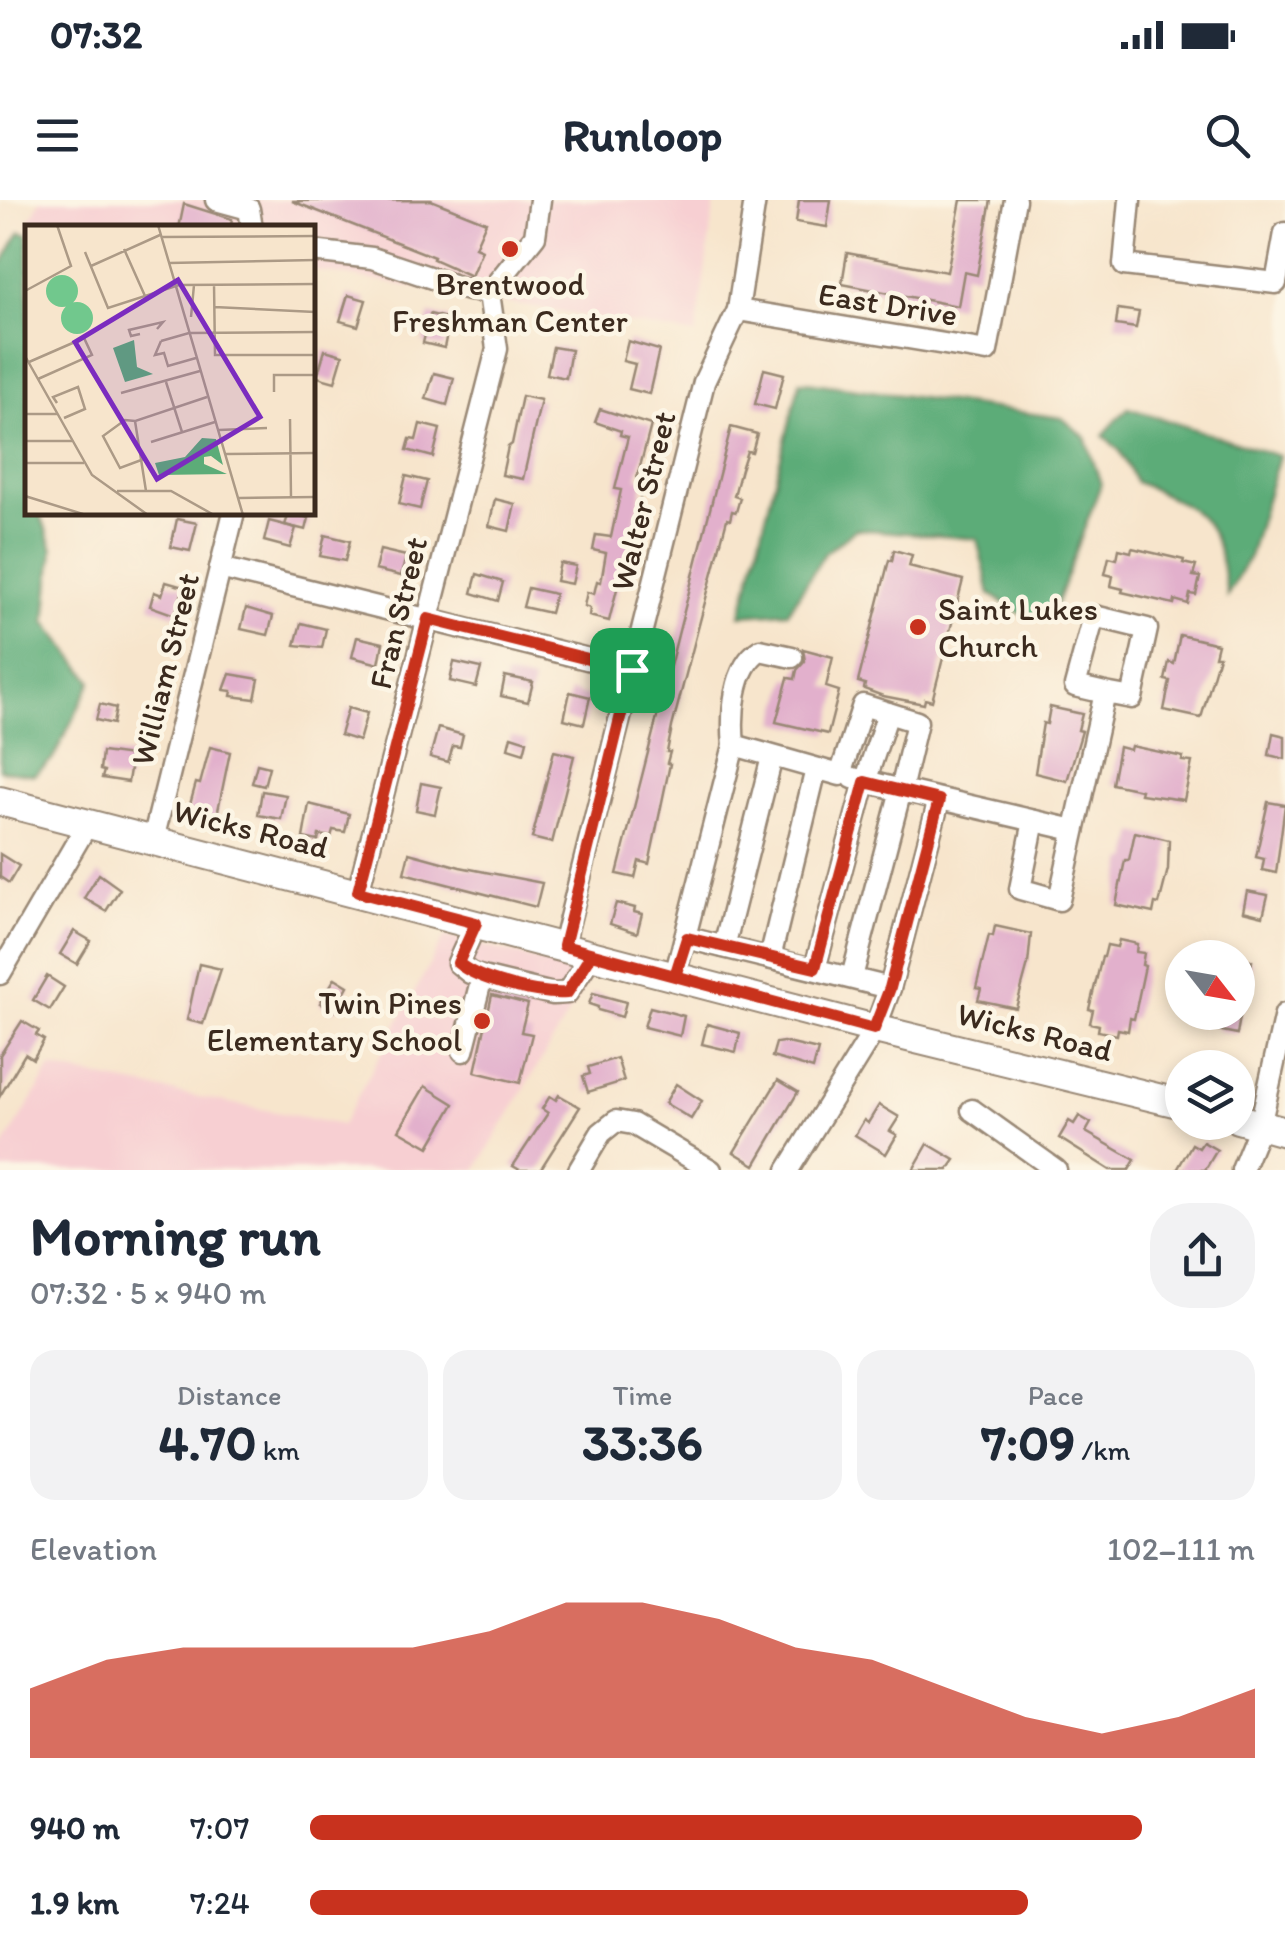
<!DOCTYPE html>
<html lang="en">
<head>
<meta charset="utf-8">
<style>
	:root { --surface:#fff; --page:#f2f2f3; --text:#1f2937; --muted:#747a83; --accent:#c8321e }
	body { margin:0; font-family:Itim,sans-serif; background:var(--page); color:var(--text); height:100vh; display:flex; flex-direction:column; font-size:38px; white-space:nowrap }
	* { box-sizing:border-box; margin:0 }
	p { font-size:32px; color:var(--muted) }
	.icon { flex:none; width:55px; height:55px; fill:none; stroke:currentColor; stroke-width:2; stroke-linecap:round; stroke-linejoin:round }
	.map { position:relative; height:970px; overflow:hidden }
	.panel { display:flex; flex-direction:column; background:var(--surface); flex:1 }
	.panel>* { flex:none }
	.needle { width:65px; rotate:121deg }
	.controls { position:absolute; left:1165px; top:740px; display:grid; gap:20px }
	.controls a { display:grid; place-items:center; width:90px; height:90px; border-radius:50%; background:var(--surface); box-shadow:0 5px 15px #0003; font-size:50px }
	.pin { position:absolute; display:grid; place-items:center; width:85px; height:85px; color:#fff; margin:-42px; border-radius:20px; box-shadow:0 5px 15px #0006 }
	.round { display:grid; place-items:center; flex:none; width:105px; height:105px; border-radius:40px; background:var(--page) }
	.head { display:flex; align-items:center; justify-content:space-between; height:170px; padding:0 30px }
	h1 { font-size:55px; font-weight:700; line-height:75px }
	.figures { display:grid; grid-template-columns:repeat(3,1fr); gap:15px; height:170px; padding:10px 30px }
	.figures div { display:grid; align-content:center; border-radius:25px; background:var(--page); text-align:center }
	.figures b { font-size:50px; font-weight:700 }
	.figures small { font-size:28px; font-weight:400 }
	.figures p { font-size:28px }
	.chart { height:280px; padding:20px 30px }
	.chart p { display:flex; justify-content:space-between }
	.chart svg { width:100%; height:180px; margin-top:10px; fill:var(--accent); opacity:.7 }
	ul { padding:0 30px; list-style:none; font-size:32px }
	li { display:grid; grid-template-columns:160px 120px 1fr; align-items:center; height:75px }
	li i { height:25px; border-radius:12px; background:var(--accent) }
	.status { display:flex; justify-content:space-between; align-items:center; height:70px; padding:0 50px; background:var(--surface); direction:ltr }
	.status svg { height:28px; fill:currentColor }
	header { display:flex; justify-content:space-between; align-items:center; height:130px; padding:0 30px; background:var(--surface); font-size:45px; font-weight:700 }
	.map>svg:first-child { display:block }
	.built { fill:#f7cfd2 }
	.forest { fill:#5cac78; stroke:#4c6b4b; stroke-width:2.5 }
	.building { fill:#e2b0cc }
	.lines { fill:none; stroke-linecap:round; stroke-linejoin:round }
	.minor-casing { stroke:#998875; stroke-width:25 }
	.major-casing { stroke:#998875; stroke-width:32 }
	.minor { stroke:#fff; stroke-width:20 }
	.major { stroke:#fff; stroke-width:28 }
	.route-casing { stroke:#fff; stroke-width:20 }
	.route { stroke:#c8321e; stroke-width:12 }
	.poi-dot { fill:#c8321e; stroke:#fcf5e5; stroke-width:4 }
	.labels { text-anchor:middle; dominant-baseline:central; stroke-width:9; stroke-linejoin:round; paint-order:stroke }
	.poi-label { font-size:32px; fill:#3b2a1e; stroke:#fcf5e5 }
	.street-label { font-size:32px; fill:#3b2a1e; stroke:#fcf5e5 }
	.inset-road { fill:none; stroke:#ac9a86; stroke-width:2.5 }
	.view { fill:#7b2cbf; fill-opacity:0.15; stroke:#7b2cbf; stroke-width:5 }
	.inset-edge { fill:none; stroke:#3b2a1e; stroke-width:5 }
</style>
</head>
<body>
<div class="status"><b>07:32</b><svg viewBox="0 0 49 12"><path d="M0 12V9h3v3zM5 12V6h3v6zM10 12V3h3v9zM15 12V0h3v12zM26 1h20v11H26zM47 4h2v5h-2z"/></svg></div>
<header><svg class="icon" aria-label="menu" viewBox="0 0 24 24"><path d="M4 6h16M4 12h16M4 18h16"/></svg>Runloop<svg class="icon" aria-label="search" viewBox="0 0 24 24"><circle cx="10" cy="10" r="6"/><path d="M15 15l6 6"/></svg></header>
<div class="map">
<svg width="1285" height="970" viewBox="0 0 1285 970">
	<rect width="100%" height="100%" fill="#fcf5e5"/>
	<filter id="ink" filterUnits="userSpaceOnUse"><feTurbulence type="fractalNoise" baseFrequency=".01" numOctaves="2"/><feDisplacementMap in="SourceGraphic" scale="20" xChannelSelector="R" yChannelSelector="G"/><feConvolveMatrix kernelMatrix="1 2 1 2 8 2 1 2 1" color-interpolation-filters="sRGB"/></filter>
	<filter id="wash" filterUnits="userSpaceOnUse"><feTurbulence type="fractalNoise" baseFrequency=".0048" numOctaves="4" result="noise"/><feDisplacementMap in="SourceGraphic" scale="40" xChannelSelector="R" yChannelSelector="G"/><feGaussianBlur stdDeviation="2.25" result="paint"/><feColorMatrix in="noise" values="0 0 0 0 0 0 0 0 0 0 0 0 0 0 0 0 0 1.4 0 .05"/><feComposite in="paint" operator="in"/></filter>
	<g filter="url(#wash)">
		<rect width="100%" height="100%" fill="#f7e5cc"/>
		<g class="built">
			<polygon points="41,0 715,0 696,135 313,70 312,28 58,28 28,22"/>
			<polygon points="445,736 592,774 476,970 0,970 0,953 51,868 342,925"/>
		</g>
		<g class="forest">
			<polygon points="20,32 28,34 28,312 40,313 53,349 46,422 92,481 53,559 34,575 0,570 0,67"/>
			<polygon points="800,181 1062,218 1085,237 1101,284 1051,418 1019,413 990,394 977,339 856,329 825,353 788,412 741,415"/>
			<path d="M1128,208L1279,256L1249,357L1227,396C1216,317 1208,313 1136,282L1120,251L1103,235Z"/>
		</g>
		<g id="blocks">
			<g class="building">
				<polygon points="431,0 486,22 475,47 482,50 471,76 433,59 434,57 292,1"/>
				<polygon points="799,0 831,0 827,27 796,22"/>
				<polygon points="961,0 991,0 977,75 964,72 958,106 842,84 847,53 947,72"/>
				<polygon points="184,4 232,19 230,28 179,28"/>
				<polygon points="348,95 366,100 358,126 340,121"/>
				<polygon points="1118,109 1139,112 1136,128 1116,125"/>
				<polygon points="430,114 450,119 444,148 423,143"/>
				<polygon points="628,141 659,150 649,194 629,189 635,164 623,161"/>
				<polygon points="553,147 571,150 566,178 547,174"/>
				<polygon points="325,150 343,155 335,182 317,177"/>
				<polygon points="764,169 784,174 775,209 755,204"/>
				<polygon points="434,173 454,178 447,205 426,199"/>
				<polygon points="522,196 541,200 523,279 502,275 508,247 512,244"/>
				<polygon points="600,209 651,225 637,278 644,279 626,365 623,365 609,421 589,416 590,408 584,406 587,392 594,394 597,381 601,382 606,353 593,350 596,335 611,337 621,290 615,289 628,237 620,235 621,231 595,222"/>
				<polygon points="420,224 440,229 433,257 407,250 410,239 416,240"/>
				<polygon points="731,227 757,234 752,252 747,251 741,269 734,296 740,298 736,312 732,311 730,320 727,319 672,527 667,552 670,552 667,563 670,564 649,664 639,661 635,678 617,674"/>
				<polygon points="406,276 427,281 420,309 399,304"/>
				<polygon points="495,299 515,304 509,331 489,326"/>
				<polygon points="289,313 309,318 306,330 285,325"/>
				<polygon points="177,319 197,323 190,351 171,347"/>
				<polygon points="269,321 296,328 290,348 264,341"/>
				<polygon points="325,335 350,341 345,361 320,356"/>
				<polygon points="1132,348 1184,360 1183,363 1196,366 1193,376 1200,377 1196,395 1190,394 1188,404 1175,400 1174,404 1122,392 1123,389 1111,386 1113,376 1105,374 1109,357 1117,359 1119,349 1131,352"/>
				<polygon points="380,350 406,356 401,376 375,370"/>
				<polygon points="894,350 912,355 909,366 963,380 932,501 925,499 924,504 883,496 864,489 865,484 858,482 889,360 892,361"/>
				<polygon points="560,363 576,366 572,384 556,381"/>
				<polygon points="477,374 503,382 498,401 472,393"/>
				<polygon points="166,382 184,387 175,415 150,406 154,392 162,395"/>
				<polygon points="528,388 555,394 550,413 523,407"/>
				<polygon points="246,408 273,416 268,435 241,429"/>
				<polygon points="301,423 326,429 322,448 295,445"/>
				<polygon points="1180,435 1218,444 1215,456 1219,456 1201,518 1164,510 1170,481 1165,480 1169,462 1174,464"/>
				<polygon points="357,437 383,443 379,464 352,457"/>
				<polygon points="803,449 833,457 826,487 839,491 828,534 776,522 788,478 795,479 797,470 805,461"/>
				<polygon points="454,462 481,468 476,487 450,481"/>
				<polygon points="230,474 259,479 255,499 231,496 232,491 224,490"/>
				<polygon points="505,476 533,482 528,502 501,496"/>
				<polygon points="570,492 590,497 584,524 564,519"/>
				<polygon points="100,504 116,508 113,524 96,520"/>
				<polygon points="1050,507 1082,514 1078,530 1082,531 1067,581 1035,573 1043,523 1047,524"/>
				<polygon points="348,508 367,513 359,541 340,535"/>
				<polygon points="438,528 463,535 460,547 453,546 448,562 430,557"/>
				<polygon points="1273,533 1285,536 1285,559 1269,555"/>
				<polygon points="511,536 527,541 524,553 508,548"/>
				<polygon points="1131,546 1183,557 1182,561 1192,562 1184,600 1140,594 1141,590 1112,584 1119,547 1130,550"/>
				<polygon points="210,547 230,552 216,620 188,612 196,583 200,584"/>
				<polygon points="554,551 574,556 552,643 532,638"/>
				<polygon points="102,552 132,556 128,582 102,578 104,571 100,570"/>
				<polygon points="257,564 269,567 264,586 252,583"/>
				<polygon points="421,583 441,587 435,614 416,610"/>
				<polygon points="262,591 286,595 281,619 258,615"/>
				<polygon points="1268,602 1285,605 1276,673 1262,670 1264,659 1256,657"/>
				<polygon points="309,604 349,614 345,632 333,630 331,637 319,635 318,641 303,638"/>
				<polygon points="1135,632 1169,640 1168,669 1159,704 1155,703 1153,713 1116,705 1125,660 1129,660"/>
				<polygon points="409,653 460,667 542,683 536,707 404,673"/>
				<polygon points="0,654 19,666 9,683 0,677"/>
				<polygon points="99,674 120,689 106,711 84,698"/>
				<polygon points="1247,691 1268,695 1263,716 1243,711"/>
				<polygon points="616,703 635,708 634,712 642,714 637,733 610,724"/>
				<polygon points="995,726 1031,734 1028,764 1016,808 978,800 981,789 976,788 989,735 993,736"/>
				<polygon points="74,731 91,741 77,764 60,754"/>
				<polygon points="1119,740 1137,744 1136,752 1144,753 1142,765 1145,766 1134,819 1130,818 1128,831 1118,829 1117,835 1098,831 1099,825 1090,823 1093,810 1089,809 1102,757 1104,757 1107,745 1117,747"/>
				<polygon points="1238,759 1252,761 1245,807 1238,807"/>
				<polygon points="199,764 221,769 203,824 187,820"/>
				<polygon points="47,776 64,787 50,810 33,800"/>
				<polygon points="335,778 348,786 334,811 320,803"/>
				<polygon points="593,793 626,802 622,817 598,810 598,807 589,804"/>
				<polygon points="492,795 528,804 521,832 532,834 520,883 475,872"/>
				<polygon points="650,807 684,816 680,836 644,827"/>
				<polygon points="1221,812 1241,812 1237,834 1217,830"/>
				<polygon points="22,821 39,831 36,835 44,840 33,859 25,854 0,896 0,855"/>
				<polygon points="707,824 740,833 736,852 702,844"/>
				<polygon points="783,842 818,850 813,869 772,857 776,843"/>
				<polygon points="617,858 624,881 588,892 583,876 590,874 588,867"/>
				<polygon points="778,880 798,892 755,965 734,952"/>
				<polygon points="676,884 702,901 691,919 665,903"/>
				<polygon points="425,886 454,904 429,947 399,930"/>
				<polygon points="559,895 580,907 540,970 520,970 513,966 548,913 542,909 550,896 556,900"/>
				<polygon points="879,905 899,917 890,931 897,935 886,954 855,935 864,920 868,923"/>
				<polygon points="1079,916 1091,923 1086,932 1135,960 1129,970 1110,970 1059,938 1069,921 1074,924"/>
				<polygon points="1203,942 1217,950 1205,970 1177,970 1192,944 1199,948"/>
				<polygon points="928,944 955,960 948,970 913,970"/>
			</g>
		</g>
	</g>
	<g filter="url(#ink)">
		<use href="#blocks" fill-opacity="0" stroke="#998875" stroke-width="2.5"/>
		<g class="lines">
			<defs>
				<g id="minor">
					<polyline points="216,0 249,9 252,28"/>
					<polyline points="755,0 738,110 987,151 1015,0"/>
					<polyline points="1130,0 1124,65 1276,83 1285,33"/>
					<polyline points="312,51 372,58 468,90 489,93 497,149 358,692"/>
					<polyline points="489,93 535,36 540,0"/>
					<polyline points="220,368 632,470"/>
					<path d="M734,545C731,516 733,467 760,450L792,457"/>
					<polyline points="1034,621 1020,689 1059,700 1105,493 1132,498 1147,429 1094,416 1075,486 1105,493"/>
					<polyline points="153,640 234,312"/>
					<polyline points="687,738 890,788"/>
					<polyline points="563,746 704,182 738,110"/>
					<polyline points="724,747 772,557"/>
					<polyline points="770,758 816,569"/>
					<polyline points="815,768 865,582 888,513"/>
					<polyline points="0,774 88,623"/>
					<polyline points="675,776 734,545 840,575 863,505 917,522 901,590 1074,630"/>
					<polyline points="482,777 553,794 567,793 593,753"/>
					<polyline points="852,777 901,590 853,578"/>
					<polyline points="463,851 482,777 470,773 458,763 476,723"/>
					<polyline points="972,910 1056,970"/>
					<polyline points="579,970 601,933 616,921 633,924 711,970"/>
					<polyline points="788,970 875,829 890,788 939,600"/>
					<polyline points="1242,970 1260,926 1285,814"/>
				</g>
				<g id="major">
					<polyline points="0,601 875,829 1182,904"/>
					<polyline points="1238,919 1285,932"/>
				</g>
			</defs>
			<use href="#minor" class="minor-casing"/>
			<use href="#major" class="major-casing"/>
			<use href="#minor" class="minor"/>
			<use href="#major" class="major"/>
		</g>
	</g>
	<g class="lines" filter="url(#ink)">
		<defs>
			<path id="route" d="M632,470L428,419L358,692L476,723L458,763C479,781 539,795 567,793L592,754L874,829L890,788L939,600L865,582L815,768L687,738L675,776L564,746L632,470"/>
		</defs>
		<use href="#route" class="route-casing"/>
		<use href="#route" class="route"/>
	</g>
	<g class="poi-dot">
		<circle cx="510" cy="49" r="10"/>
		<circle cx="918" cy="427" r="10"/>
		<circle cx="482" cy="821" r="10"/>
	</g>
	<g class="labels">
		<g class="poi-label">
			<text x="510" y="84">Brentwood<tspan x="510" dy="37">Freshman Center</tspan></text>
			<text x="938" y="409" text-anchor="start">Saint Lukes<tspan x="938" dy="37">Church</tspan></text>
			<text x="462" y="803" text-anchor="end">Twin Pines<tspan x="462" dy="37">Elementary School</tspan></text>
		</g>
		<g class="street-label">
			<text transform="translate(888 104) rotate(9)">East Drive</text>
			<text transform="translate(643 301) rotate(-76)">Walter Street</text>
			<text transform="translate(398 413) rotate(-76)">Fran Street</text>
			<text transform="translate(165 469) rotate(-76)">William Street</text>
			<text transform="translate(251 629) rotate(14)">Wicks Road</text>
			<text transform="translate(1035 832) rotate(14)">Wicks Road</text>
		</g>
	</g>
	<g transform="translate(25 25)">
		<rect width="290" height="290" fill="#f7e5cc"/>
		<path d="M21 66a16 16 0 1 1 32 0a16 16 0 1 1-32 0ZM36 93a16 16 0 1 1 32 0a16 16 0 1 1-32 0Z" fill="#71c88d"/>
		<path d="M109,115L112,142L128,149L100,157L88,123ZM177,213L191,214L198,240L186,231L179,232V239L202,249L134,250L130,238L160,232Z" fill="#5cac78"/>
		<path class="inset-road" d="M133,0L218,290M136,12L290,11M99,24L120,71M60,27L83,83L154,60L290,59M144,38L290,35M66,41L135,10M189,59L190,130H290M0,66L46,41L32,0M189,82L290,87M166,92L169,60M115,109L106,111L104,105L138,97L132,104M136,116L164,108L290,107M136,116L130,130L139,128L143,141L171,133M0,131L67,250L123,290M4,137L59,113L67,130L13,154M141,157L157,207M249,167V150H290M96,168L175,146M32,178L28,172L53,162L60,184L39,193M0,189H32M265,194L266,272M110,196L100,195L78,211L95,243L119,234M194,205L242,203M0,216H47M126,217L190,197M201,229L290,228M0,238H59M92,266H146L189,290M121,266L110,196L182,172M0,271L61,290M214,273L290,272"/>
		<path class="view" d="M153,55L235,192L132,254L50,117Z"/>
		<rect width="290" height="290" class="inset-edge"/>
	</g>
</svg>
<div class="controls">
<a><svg class="needle" viewBox="-14 -14 28 28"><path d="M0-13l5 13h-10z" fill="#e53935"/><path d="M0 13l5-13h-10z" fill="#747a83"/></svg></a>
<a><svg class="icon" aria-label="layers" viewBox="0 0 24 24"><path d="M12 4l9 5-9 5-9-5zM3 14l9 5 9-5"/></svg></a>
</div>
<div class="pin" style="left:632px;top:470px;background:#1e9e55"><svg class="icon" aria-label="arrive" viewBox="0 0 24 24"><path d="M6 21V4h12l-3 4 3 4H6"/></svg></div>
</div>
<section class="panel">
<div class="head"><div><h1>Morning run</h1><p>07:32 · 5 × 940 m</p></div><a class="round"><svg class="icon" aria-label="share" viewBox="0 0 24 24"><path d="M12 15V3M7 8l5-5 5 5M5 13v7h14v-7"/></svg></a></div>
<div class="figures">
<div><p>Distance</p><b>4.70<small> km</small></b></div>
<div><p>Time</p><b>33:36</b></div>
<div><p>Pace</p><b>7:09<small> /km</small></b></div>
</div>
<div class="chart"><p><span>Elevation</span>102–111 m</p>
<svg viewBox="0 0 160 44" preserveAspectRatio="none"><path d="M0 44V27L10 20L20 17L30 17L40 17L50 17L60 13L70 6L80 6L90 10L100 17L110 20L120 27L130 34L140 38L150 34L160 27V44z"/></svg>
</div>
<ul>
<li><b>940 m</b>7:07<i style="width:88%"></i></li>
<li><b>1.9 km</b>7:24<i style="width:76%"></i></li>
</ul>
</section>
</body>
</html>
